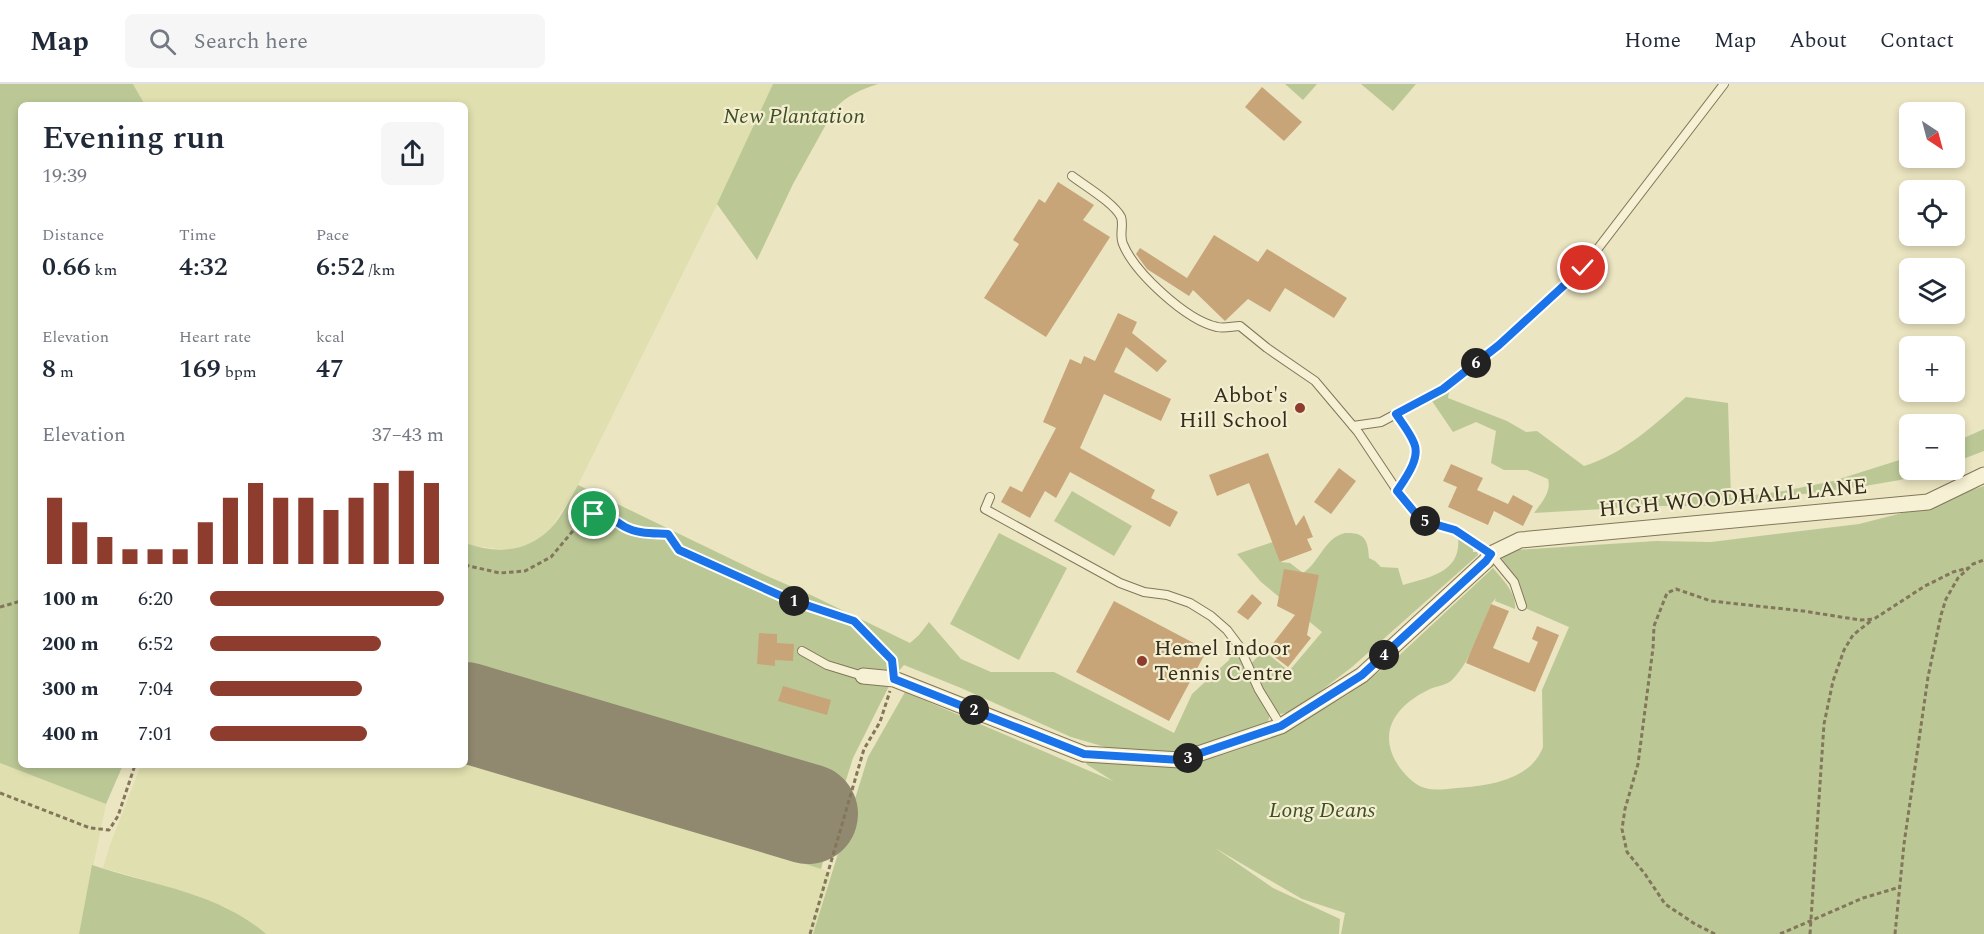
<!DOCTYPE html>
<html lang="en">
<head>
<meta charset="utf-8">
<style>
	:root { --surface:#fff; --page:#f6f6f7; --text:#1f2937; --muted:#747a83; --line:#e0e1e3; --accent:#8e3c2e }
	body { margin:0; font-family:Spectral,serif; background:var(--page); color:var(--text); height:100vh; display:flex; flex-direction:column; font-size:22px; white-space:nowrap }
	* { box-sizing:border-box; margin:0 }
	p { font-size:20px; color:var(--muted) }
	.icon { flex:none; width:33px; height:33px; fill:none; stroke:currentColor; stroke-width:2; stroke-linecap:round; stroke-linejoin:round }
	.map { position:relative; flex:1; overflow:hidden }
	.side { position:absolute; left:18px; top:18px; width:450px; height:666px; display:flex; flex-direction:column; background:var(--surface); border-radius:9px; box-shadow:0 3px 9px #0003 }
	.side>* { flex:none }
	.needle { width:39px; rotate:144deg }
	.buttons { position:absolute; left:1899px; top:18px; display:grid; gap:12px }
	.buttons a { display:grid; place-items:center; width:66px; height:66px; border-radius:9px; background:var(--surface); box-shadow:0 3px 9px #0003; font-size:30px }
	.pin { position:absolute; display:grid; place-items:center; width:51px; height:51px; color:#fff; margin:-26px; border:3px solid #fff; border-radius:50%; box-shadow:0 2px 6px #0007 }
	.km { position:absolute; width:30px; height:30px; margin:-15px; border-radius:50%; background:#222; color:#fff; font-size:16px; line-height:30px; text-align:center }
	.round { display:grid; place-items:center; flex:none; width:63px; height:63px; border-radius:9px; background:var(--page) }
	.summary { display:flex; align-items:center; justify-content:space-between; height:102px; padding:0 24px }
	h1 { font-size:33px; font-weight:600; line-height:45px }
	.stats { display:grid; grid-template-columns:repeat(3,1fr); gap:9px; height:102px; padding:6px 24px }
	.stats div { display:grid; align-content:center }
	.stats b { font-size:26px; font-weight:600 }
	.stats small { font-size:16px; font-weight:400 }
	.stats p { font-size:16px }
	.chart { height:168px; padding:12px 24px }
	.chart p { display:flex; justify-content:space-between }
	.chart svg { width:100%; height:108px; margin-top:6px; stroke:var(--accent); stroke-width:6 }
	ul { padding:0 24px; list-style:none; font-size:20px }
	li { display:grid; grid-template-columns:96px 72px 1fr; align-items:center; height:45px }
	li i { height:15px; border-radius:8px; background:var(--accent) }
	header { display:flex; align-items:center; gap:36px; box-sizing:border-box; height:84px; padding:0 30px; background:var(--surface); border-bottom:2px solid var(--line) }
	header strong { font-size:28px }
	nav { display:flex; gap:33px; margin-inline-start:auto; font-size:21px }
	.search { width:420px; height:54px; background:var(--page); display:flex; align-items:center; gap:15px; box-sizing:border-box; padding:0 21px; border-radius:9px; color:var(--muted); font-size:22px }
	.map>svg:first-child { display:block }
	.farmland { fill:#e0dfaf }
	.green { fill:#bbc896 }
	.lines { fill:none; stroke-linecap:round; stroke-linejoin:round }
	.runway { stroke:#90886f; stroke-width:100 }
	.building { fill:#c7a579 }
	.lane-casing { stroke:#83765a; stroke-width:10 }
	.street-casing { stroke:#83765a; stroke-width:17 }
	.path { stroke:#83765a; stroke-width:3; stroke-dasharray:4.5 3; stroke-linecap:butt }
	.lane { stroke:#f6f1d4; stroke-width:8 }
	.street { stroke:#f6f1d4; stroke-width:15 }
	.route-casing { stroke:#fff; stroke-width:12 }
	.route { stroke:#1a73e8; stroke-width:8 }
	.poi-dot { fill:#8e3c2e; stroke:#f3eed0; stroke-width:2 }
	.labels { text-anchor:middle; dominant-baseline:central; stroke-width:4.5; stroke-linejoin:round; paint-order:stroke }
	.park-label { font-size:22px; font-style:italic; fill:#3e4f25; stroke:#f3eed0 }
	.poi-label { font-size:22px; fill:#342c1d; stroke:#f3eed0; text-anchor:end }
	.street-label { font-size:22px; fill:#342c1d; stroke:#f3eed0 }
</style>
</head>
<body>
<header>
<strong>Map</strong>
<div class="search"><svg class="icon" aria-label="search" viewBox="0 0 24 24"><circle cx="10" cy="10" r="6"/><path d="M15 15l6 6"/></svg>Search here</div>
<nav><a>Home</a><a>Map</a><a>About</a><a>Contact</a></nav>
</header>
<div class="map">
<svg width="1984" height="850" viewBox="0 0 1984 850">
	<rect width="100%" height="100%" fill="#ebe5c1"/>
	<g class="farmland">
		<polygon points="133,0 773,0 739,76 578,401 552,443 537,456 519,465 509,466 473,462 465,459 465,21 145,21"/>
		<polygon points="465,674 831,788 813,850 266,850 243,833 225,823 149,797 103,784 110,761 141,681 465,681"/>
		<polygon points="0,679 106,720 79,850 0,850"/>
	</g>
	<g class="green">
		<polygon points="0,0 133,0 145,21 21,21 21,681 123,681 106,720 0,679"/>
		<path d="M773,0H878C862,5 845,12 834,26L793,100L757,176L717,120Z"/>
		<polygon points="1285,0 1317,0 1303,16"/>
		<polygon points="1361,0 1416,0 1393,27"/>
		<path d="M1449,308L1448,314L1507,337L1526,348L1537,347L1584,382C1625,369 1654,341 1686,313L1728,319L1731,414L1784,407L1833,397L1909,373L1910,386H1934L1900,396L1865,402L1709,422H1655L1534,429C1541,420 1552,407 1548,395L1527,386H1504L1491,379L1496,347L1476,338L1453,348L1430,314L1438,309Z"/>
		<polygon points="1984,345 1984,367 1955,378 1955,358"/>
		<path d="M578,401L756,487L813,512L910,559L919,551L929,538L961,575L991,588H1054L1174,649L1192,610L1229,576L1231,567L1237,562C1246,586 1254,610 1270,630L1268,638L1264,642L1184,669L1122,668L1071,653L961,604L904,581L894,592L853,674L841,712L821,785L465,674V459C497,470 526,469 551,444C562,433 570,414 578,401Z"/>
		<path d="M1984,402V850H1341L1345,829L1302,815L1215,764L1273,804L1340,835L1339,850H813L868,673L905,608L1113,697L1086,680L1091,673L1178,680L1205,676L1240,665L1287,646L1347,611L1391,579L1493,484C1502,495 1517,509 1515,525L1495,517L1496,514L1491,520C1480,546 1472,576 1451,597C1446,601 1437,602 1430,605C1396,621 1375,649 1400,684C1407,693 1415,701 1425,704C1436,707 1446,705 1457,704C1488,702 1531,696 1543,663L1542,606L1569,543L1525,524L1526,521L1520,502L1500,472V467L1656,457L1711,458L1859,440L1914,426Z"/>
		<polygon points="1072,407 1132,442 1114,472 1054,437"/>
		<polygon points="999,449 1067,484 1019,576 950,540"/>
		<path d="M1345,449C1365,448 1368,456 1369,474L1375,477L1381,483L1398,484L1403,501C1430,493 1462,488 1458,453L1473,462V468H1477L1478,471L1352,583L1293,628L1280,630C1265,620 1258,596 1251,580L1263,566L1289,587L1322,548L1261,498L1237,470L1279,456L1280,478L1290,479L1303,489C1320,478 1324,454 1345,449Z"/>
		<path d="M92,781C150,801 218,808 266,850H79Z"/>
	</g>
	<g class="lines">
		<polyline class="runway" points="465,628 808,730"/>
	</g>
	<g class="building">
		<polygon points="1262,3 1302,38 1284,57 1245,23"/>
		<polygon points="1058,98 1094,121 1083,136 1110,153 1046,253 984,214 1019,160 1013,156 1039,115 1045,119"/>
		<polygon points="1214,151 1258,178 1267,165 1347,214 1334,234 1285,204 1270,228 1248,215 1225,237 1193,206 1189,212 1147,185 1136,170 1140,164 1187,194"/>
		<polygon points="1118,229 1137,238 1132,249 1167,277 1157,288 1126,263 1114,288 1171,315 1161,337 1104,310 1080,364 1155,406 1151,414 1178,428 1170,443 1070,388 1056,414 1045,407 1030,434 1001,418 1010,402 1022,408 1056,344 1043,338 1070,275 1081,280 1084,272 1095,277"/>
		<polygon points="1268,369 1296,442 1304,431 1313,453 1307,455 1312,466 1280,478 1249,399 1217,412 1209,391"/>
		<polygon points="1451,380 1483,394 1477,406 1508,420 1513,411 1533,422 1523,442 1494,427 1488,441 1448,423 1457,403 1443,397"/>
		<polygon points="1339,384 1356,397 1331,430 1314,418"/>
		<polygon points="1284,485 1319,491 1307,551 1311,554 1288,583 1267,567 1295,531 1277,522"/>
		<polygon points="1252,510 1262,519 1248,536 1237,528"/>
		<polygon points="1114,517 1207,566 1169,637 1076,588"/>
		<polygon points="1491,520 1509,527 1493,564 1529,579 1538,558 1532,555 1537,542 1559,551 1535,608 1466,579"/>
		<polygon points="759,549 777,550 777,559 794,560 793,577 775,576 775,582 757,580"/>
		<polygon points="783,602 831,616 827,631 778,617"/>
	</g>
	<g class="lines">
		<defs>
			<g id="lane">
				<path d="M1072,92C1085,102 1114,119 1121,133C1124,141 1119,151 1123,160C1135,189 1186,236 1217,243C1225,245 1233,242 1240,242L1267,264L1315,297L1358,348L1402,414L1416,430L1427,438L1455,446L1491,470L1514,498L1522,522"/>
				<path d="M1396,330C1402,339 1410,349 1414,359C1421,374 1405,395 1397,407"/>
				<polyline points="1353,342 1381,338 1443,305 1499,261 1583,184 1724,0"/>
				<polyline points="990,413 985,425 1120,499 1144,508 1167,511 1190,519 1211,532 1227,546 1239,562 1259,606 1281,642"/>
				<polyline points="802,567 827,581 863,592"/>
			</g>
			<polyline id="street" points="863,592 894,595 1084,670 1180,676 1281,642 1362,591 1486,477 1491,470 1520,456 1928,418 1984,391"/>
		</defs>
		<use href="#lane" class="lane-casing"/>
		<use href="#street" class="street-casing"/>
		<g class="path">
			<polyline points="465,481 500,489 525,487 551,473 582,436 594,430 609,432 626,444 644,449 668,450 679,466 788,515 854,537 892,576 893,580"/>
			<polyline points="0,523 21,517"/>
			<polyline points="0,709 90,744 109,746 118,732 135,681"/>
			<polyline points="810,850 864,665 880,638 890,607"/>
			<polyline points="1715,850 1695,840 1665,820 1645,790 1627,768 1622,745 1625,725 1638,680 1653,564 1654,542 1667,509 1676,505 1711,517 1803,527 1860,536 1874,535 1925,502 1953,488 1968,484"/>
			<polyline points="1780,850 1863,814 1900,803"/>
			<polyline points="1810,850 1824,640 1833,597 1844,566 1853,551 1872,536"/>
			<polyline points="1895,850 1904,760 1928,593 1941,531 1946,515 1958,494 1973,480 1984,476"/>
		</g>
		<use href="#lane" class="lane"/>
		<use href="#street" class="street"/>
	</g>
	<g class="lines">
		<defs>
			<path id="route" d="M594,430C613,432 611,435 625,443C638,450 654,449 668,450L679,466L788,515L854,537L892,576L894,595L1084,670L1180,676L1281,642L1362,591L1486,477L1491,470L1455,446L1427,438L1416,430L1397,407C1405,395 1421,374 1414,359C1410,349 1402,339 1396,330L1443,305L1499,261L1583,184"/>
		</defs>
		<use href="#route" class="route-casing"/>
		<use href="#route" class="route"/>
	</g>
	<g class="poi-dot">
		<circle cx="1300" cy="324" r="6"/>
		<circle cx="1142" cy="577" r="6"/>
	</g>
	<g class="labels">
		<g class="park-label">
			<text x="794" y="32">New Plantation</text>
			<text x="1322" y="726">Long Deans</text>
		</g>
		<g class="poi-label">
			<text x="1288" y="311">Abbot's<tspan x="1288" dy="25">Hill School</tspan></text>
			<text x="1154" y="564" text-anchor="start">Hemel Indoor<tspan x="1154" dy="25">Tennis Centre</tspan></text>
		</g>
		<g class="street-label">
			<text transform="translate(1733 414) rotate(-5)">HIGH WOODHALL LANE</text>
		</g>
	</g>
</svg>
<div class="buttons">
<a><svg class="needle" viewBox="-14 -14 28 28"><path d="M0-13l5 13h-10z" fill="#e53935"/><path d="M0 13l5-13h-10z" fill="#747a83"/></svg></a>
<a><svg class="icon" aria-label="locate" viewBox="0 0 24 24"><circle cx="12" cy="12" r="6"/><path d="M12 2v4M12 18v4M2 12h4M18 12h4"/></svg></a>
<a><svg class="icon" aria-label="layers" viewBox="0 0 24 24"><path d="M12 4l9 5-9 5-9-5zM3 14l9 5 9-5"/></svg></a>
<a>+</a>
<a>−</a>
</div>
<div class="pin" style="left:594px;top:430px;background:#1e9e55"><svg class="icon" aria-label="arrive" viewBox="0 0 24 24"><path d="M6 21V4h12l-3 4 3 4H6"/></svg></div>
<div class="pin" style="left:1583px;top:184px;background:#d93025"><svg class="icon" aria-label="check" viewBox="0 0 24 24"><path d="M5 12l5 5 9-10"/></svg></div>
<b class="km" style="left:794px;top:517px">1</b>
<b class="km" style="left:974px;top:626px">2</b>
<b class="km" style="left:1188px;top:674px">3</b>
<b class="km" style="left:1384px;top:571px">4</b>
<b class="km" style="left:1425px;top:437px">5</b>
<b class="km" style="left:1476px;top:279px">6</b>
<section class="side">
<div class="summary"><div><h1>Evening run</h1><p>19:39</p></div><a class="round"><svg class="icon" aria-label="share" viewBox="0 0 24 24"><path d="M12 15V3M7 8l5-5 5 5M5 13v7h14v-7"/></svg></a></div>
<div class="stats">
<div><p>Distance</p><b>0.66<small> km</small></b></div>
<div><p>Time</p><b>4:32</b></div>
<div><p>Pace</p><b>6:52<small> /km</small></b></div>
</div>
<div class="stats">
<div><p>Elevation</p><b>8<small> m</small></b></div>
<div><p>Heart rate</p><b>169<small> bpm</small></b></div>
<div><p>kcal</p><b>47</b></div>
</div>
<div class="chart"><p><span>Elevation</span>37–43 m</p>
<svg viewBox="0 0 160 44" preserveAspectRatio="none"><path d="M5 44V17M15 44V27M25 44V33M35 44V38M45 44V38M55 44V38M65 44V27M75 44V17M85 44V11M95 44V17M105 44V17M115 44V22M125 44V17M135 44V11M145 44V6M155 44V11"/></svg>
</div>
<ul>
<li><b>100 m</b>6:20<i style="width:100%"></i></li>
<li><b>200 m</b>6:52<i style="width:73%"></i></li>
<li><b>300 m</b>7:04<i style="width:65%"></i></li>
<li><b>400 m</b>7:01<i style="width:67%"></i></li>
</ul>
</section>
</div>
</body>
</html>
